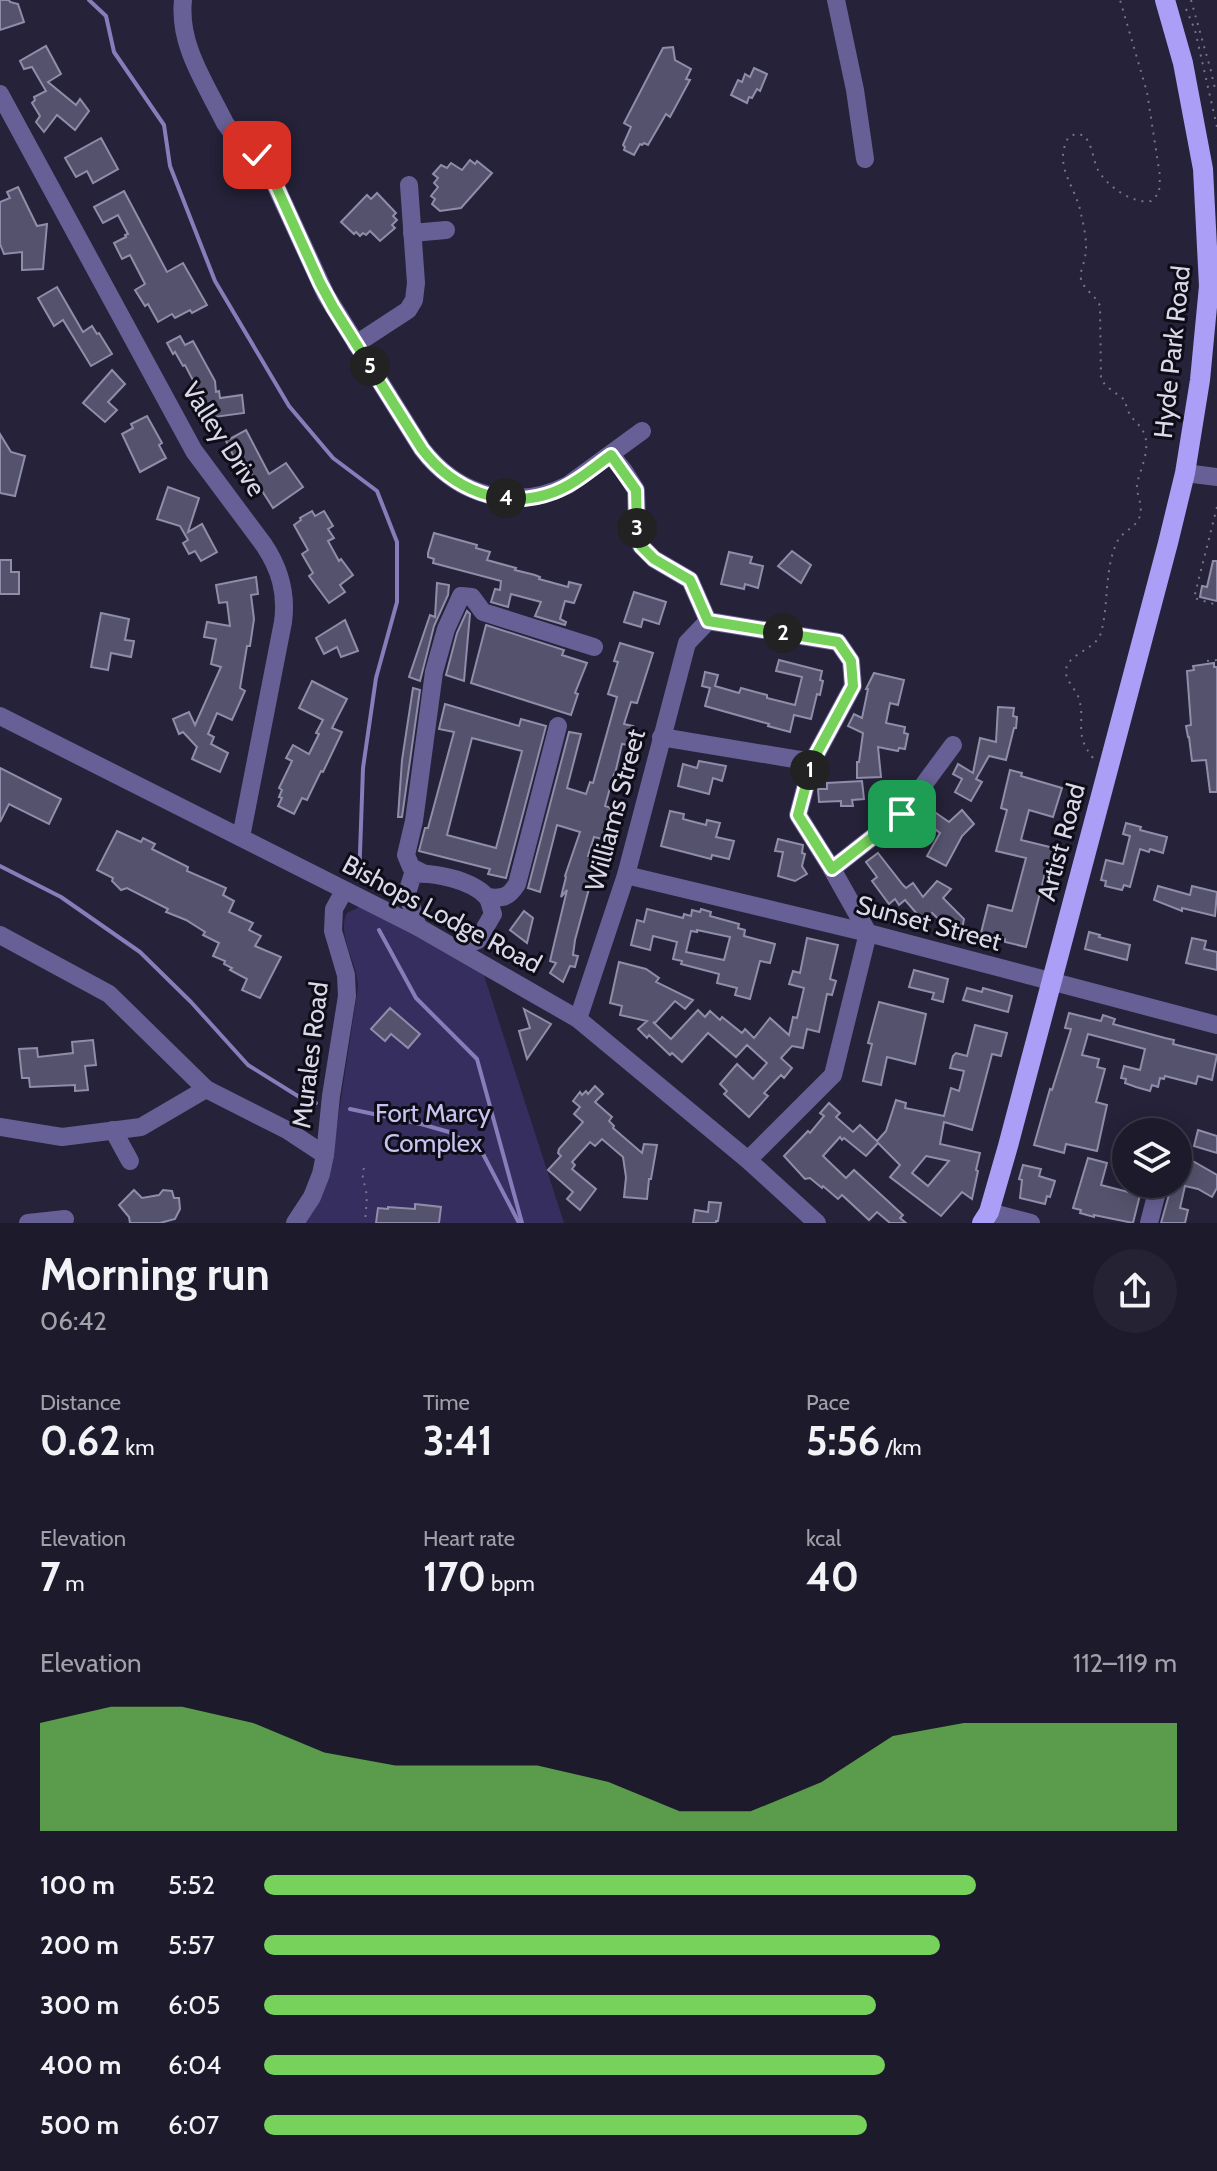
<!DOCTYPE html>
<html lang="en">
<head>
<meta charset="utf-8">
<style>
	:root { --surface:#1c1a2b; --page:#252333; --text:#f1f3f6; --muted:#a0a1a9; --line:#3a3847; --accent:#76d25a }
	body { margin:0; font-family:Cabin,sans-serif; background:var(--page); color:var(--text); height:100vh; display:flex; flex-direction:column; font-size:30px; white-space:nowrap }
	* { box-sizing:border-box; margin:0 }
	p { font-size:26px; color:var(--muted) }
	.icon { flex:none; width:44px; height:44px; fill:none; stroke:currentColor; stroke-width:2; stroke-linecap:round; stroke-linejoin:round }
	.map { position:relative; height:1223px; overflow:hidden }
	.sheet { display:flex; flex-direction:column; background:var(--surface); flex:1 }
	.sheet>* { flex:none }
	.buttons { position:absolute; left:1112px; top:1118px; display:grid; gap:16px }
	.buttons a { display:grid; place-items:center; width:80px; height:80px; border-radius:50%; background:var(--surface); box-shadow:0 4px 20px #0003,0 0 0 2px var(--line); font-size:40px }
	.pin { position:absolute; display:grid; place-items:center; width:68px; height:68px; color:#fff; margin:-34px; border-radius:16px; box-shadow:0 4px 12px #0006 }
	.km { position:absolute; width:40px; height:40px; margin:-20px; border-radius:50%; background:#222; color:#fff; font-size:22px; line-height:40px; text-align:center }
	.round { display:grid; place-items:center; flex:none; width:84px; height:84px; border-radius:42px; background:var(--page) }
	.overview { display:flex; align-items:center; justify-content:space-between; height:136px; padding:0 40px }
	h1 { font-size:44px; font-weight:800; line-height:60px }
	.figures { display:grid; grid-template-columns:repeat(3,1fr); gap:12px; height:136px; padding:8px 40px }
	.figures div { display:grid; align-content:center }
	.figures b { font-size:40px; font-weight:800 }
	.figures small { font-size:22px; font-weight:400 }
	.figures p { font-size:22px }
	.chart { height:224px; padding:16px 40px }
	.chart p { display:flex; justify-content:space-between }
	.chart svg { width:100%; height:144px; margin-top:8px; fill:var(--accent); opacity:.7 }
	ul { padding:0 40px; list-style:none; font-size:26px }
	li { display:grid; grid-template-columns:128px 96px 1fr; align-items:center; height:60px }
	li i { height:20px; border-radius:10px; background:var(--accent) }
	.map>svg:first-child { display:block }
	.green { fill:#372e60 }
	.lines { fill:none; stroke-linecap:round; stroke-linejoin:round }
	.stream { stroke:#867dba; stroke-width:4 }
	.building { fill:#55526d; stroke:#8f8daa; stroke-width:2; fill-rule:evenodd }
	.path { stroke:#767488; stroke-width:2; stroke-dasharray:2 6; stroke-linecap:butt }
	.minor { stroke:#676096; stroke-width:18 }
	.major { stroke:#aa9ef7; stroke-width:20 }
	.route-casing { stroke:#fff; stroke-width:16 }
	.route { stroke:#76d25a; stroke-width:10 }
	.labels { text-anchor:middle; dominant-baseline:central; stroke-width:6; stroke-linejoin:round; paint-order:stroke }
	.street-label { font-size:26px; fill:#dad9e9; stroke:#0e0d17 }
	.park-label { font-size:26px; fill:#c7c3f0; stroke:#0e0d17 }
</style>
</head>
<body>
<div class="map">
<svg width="1217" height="1223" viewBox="0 0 1217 1223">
	<rect width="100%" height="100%" fill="#252239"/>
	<path class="green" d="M359,907L481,966L564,1223H304L330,1171L358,987C358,964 336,933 347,913Z"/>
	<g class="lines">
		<g class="stream">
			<polyline points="89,0 106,16 114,52 164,125 170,166 215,281 289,406 333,458 377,491 397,542 397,602 376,678 363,768 359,881"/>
			<polyline points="0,866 61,897 140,952 191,1002 248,1065 301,1098 316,1103"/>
			<polyline points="379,930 416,998 477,1059 522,1223"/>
			<polyline points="350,1109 421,1124 449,1132 482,1152 519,1223"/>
		</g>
	</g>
	<g class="building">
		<polygon points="0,0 9,0 10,2 18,4 24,22 0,30"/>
		<polygon points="46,46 61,74 48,82 76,105 80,99 89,111 75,130 57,115 44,132 36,122 40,116 32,103 35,100 34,97 46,91 32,67 24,69 20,61"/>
		<polygon points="673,47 675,60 691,69 686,79 690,80 670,117 666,114 648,145 644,143 642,145 640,144 634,155 624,150 625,147 623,145 631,127 624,123 663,48"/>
		<polygon points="754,68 767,74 760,91 757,89 752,98 749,97 747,103 731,95 738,80 742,82 745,74 750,77"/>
		<polygon points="101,138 118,169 93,183 87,171 76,177 65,158"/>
		<polygon points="470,160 475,164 477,161 492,173 461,208 440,211 432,204 435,199 431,196 438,187 434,183 438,178 433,174 441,165 447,168 451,163 462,170"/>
		<polygon points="18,187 37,226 47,224 43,269 22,270 22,252 4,254 0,244 0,202 10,198 7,192"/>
		<polygon points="124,191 167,272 183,263 207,305 192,313 190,310 175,318 172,314 158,322 148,304 145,306 135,290 145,284 130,255 122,259 114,243 126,237 125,235 128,234 118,215 103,223 94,207"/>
		<polygon points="377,193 396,213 393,216 397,220 392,225 395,228 380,241 370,231 366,235 363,233 360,236 356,232 354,234 341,222 367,195 371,199"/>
		<polygon points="57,287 83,332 92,326 97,334 99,333 112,354 91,366 63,320 54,326 38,298"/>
		<polygon points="180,336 185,345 193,341 215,381 216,392 219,391 220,398 242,395 244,413 207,418 202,402 199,403 196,386 185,365 183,366 175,352 173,354 167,343"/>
		<polygon points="112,370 125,384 108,402 117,410 105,422 83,403"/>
		<polygon points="147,416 162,443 159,445 166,458 140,472 122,434 133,428 131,424"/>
		<polygon points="246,430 269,474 286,463 303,487 273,508 250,472 248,474 237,455 234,457 226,441"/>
		<polygon points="0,434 11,452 25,456 15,496 0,493"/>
		<polygon points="168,487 199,498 188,532 202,524 217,552 201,561 195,551 189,554 183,543 188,540 180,526 157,519"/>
		<polygon points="312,511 315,516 324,511 333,526 328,529 334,538 328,541 339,561 341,559 353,575 340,585 345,592 329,603 309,576 313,573 302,554 308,550 294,525 301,520 300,518"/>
		<polygon points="434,533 477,545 476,548 490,552 487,560 516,568 515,570 535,575 540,577 539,579 568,587 569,582 581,585 574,603 565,601 560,619 566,622 565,625 535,616 541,602 511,594 508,607 491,602 495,589 500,590 501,581 433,563 434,559 428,557 428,553"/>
		<polygon points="792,551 811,565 801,583 778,566"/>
		<polygon points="729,552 752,557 750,563 763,566 758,588 745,584 744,589 721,584"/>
		<polygon points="0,560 11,560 11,572 19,572 19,594 0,594"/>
		<polygon points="1213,561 1217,561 1217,601 1200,597 1202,586 1207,587"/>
		<polygon points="256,577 258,594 251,595 254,619 250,646 247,646 240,688 245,691 232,720 217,713 208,734 214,737 211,744 228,753 220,772 192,759 197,747 183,732 179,734 173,719 189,712 195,725 221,667 211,664 216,639 204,637 207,622 230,626 227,602 219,603 216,585"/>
		<polygon points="437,583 449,585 448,595 434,626 420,681 409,677 430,615 435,617"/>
		<polygon points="634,592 666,602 659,624 643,619 641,627 624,622"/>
		<polygon points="467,611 470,614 464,681 446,675 457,633"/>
		<polygon points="101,613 129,619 125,640 134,641 131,657 111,653 108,670 91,667"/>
		<polygon points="345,620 358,651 341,657 337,647 324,654 316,638"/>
		<polygon points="486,625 564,650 562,655 587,663 575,693 578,694 571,715 471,683"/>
		<polygon points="620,643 653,653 637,703 631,702 624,724 633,726 628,745 622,744 615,774 614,774 605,806 611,808 602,839 594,837 588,856 593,858 591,866 595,867 575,940 573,955 578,956 575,967 570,966 563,982 550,973 556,963 550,961 567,890 561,897 566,877 565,876 580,832 557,825 540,892 528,888 569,732 581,734 567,788 586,794 590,782 593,783 617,697 608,694 618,662 614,661"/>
		<polygon points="779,660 822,671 820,680 823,681 820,695 817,694 811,719 794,715 790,732 768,726 769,724 705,706 710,688 702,686 705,672 718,675 715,686 739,693 741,688 767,695 767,698 795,705 802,677 776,671"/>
		<polygon points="1214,663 1214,667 1217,667 1217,792 1210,792 1206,760 1192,761 1189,737 1188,737 1186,726 1191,725 1187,671 1194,670 1193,666"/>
		<polygon points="874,673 904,680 898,705 890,703 886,723 905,727 904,733 908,734 905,749 899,748 898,751 878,747 881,777 857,778 857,762 859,762 863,733 848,726 854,714 862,718 868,689 866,689"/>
		<polygon points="312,681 347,699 332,728 342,732 323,772 321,771 307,800 302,798 294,814 278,806 282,798 279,797 282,790 279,788 292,761 286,758 293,745 309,754 319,734 316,733 323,720 299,708"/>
		<polygon points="413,688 420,690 402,817 398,817 402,760"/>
		<path d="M445,704L519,726L521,719L546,726L506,878L488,874L490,869L419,851L425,828H428L454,732L439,729ZM472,738L522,751L496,848L447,835Z"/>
		<polygon points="998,707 1014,708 1013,716 1017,717 1016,728 1014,728 1006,760 989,756 976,779 982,782 971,801 955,792 962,779 953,774 958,764 973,773 980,738 996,742"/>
		<polygon points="699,761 726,766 722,781 713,778 709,794 678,786 683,764 697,768"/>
		<polygon points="0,768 61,799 49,824 9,804 0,822"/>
		<polygon points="1010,770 1022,773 1021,776 1062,788 1053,817 1029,810 1021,840 1058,849 1054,864 1048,862 1026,947 1005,942 1005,939 981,933 988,905 1012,911 1026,858 996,851 1007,810 1001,808"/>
		<polygon points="862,781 864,799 852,800 853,806 841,806 841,801 819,802 818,789 827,789 827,783"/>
		<polygon points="926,806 949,822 962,810 974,824 962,836 946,866 927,856 940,833 918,816"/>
		<polygon points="670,811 684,814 683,819 706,825 707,820 720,823 716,837 734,841 729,859 712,855 711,859 661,846"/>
		<polygon points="1126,823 1141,827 1140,830 1167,837 1163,853 1150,849 1149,852 1140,849 1130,887 1124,885 1122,890 1105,886 1106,881 1101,880 1106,860 1123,864 1130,836 1123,834"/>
		<polygon points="117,831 141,842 143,838 155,844 152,849 188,867 187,871 226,888 223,895 234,901 229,912 253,923 249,930 261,936 255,946 281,957 260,998 242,990 247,979 230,970 232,968 224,964 225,961 213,956 219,943 203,935 205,932 186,920 166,912 168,909 127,888 121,890 112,881 113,878 97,870"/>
		<polygon points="778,839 803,845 802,853 805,854 802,866 807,874 795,881 778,876 783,852 775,851"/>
		<polygon points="878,853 903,885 906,888 913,883 923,897 937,881 951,889 943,898 964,919 962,930 946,926 932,913 924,922 905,900 899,905 895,899 889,904 872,881 877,877 866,862"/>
		<polygon points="1158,886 1190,895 1192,886 1217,892 1215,916 1182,908 1182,911 1154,900"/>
		<path d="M647,909L683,918L684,914L691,916L692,910L700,912L701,909L711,912L710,916L739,924L738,928L745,930L744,936L775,944L770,963L760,961L750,999L735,995L737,988L717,983L719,974L681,964L682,961L673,959L677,942L653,936L650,950L631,945L637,920L644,922ZM697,930L730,937L724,960L686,952L691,931L697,932Z"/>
		<polygon points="524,911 533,918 527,943 510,930"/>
		<polygon points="1089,932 1100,935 1099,937 1130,945 1127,960 1085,949"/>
		<polygon points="807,938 838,945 830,979 836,981 832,995 827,994 819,1032 807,1029 803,1048 792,1046 781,1058 792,1068 784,1078 781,1075 764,1093 768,1096 749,1117 724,1094 727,1091 720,1084 737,1064 753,1079 767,1063 747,1045 736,1057 708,1033 682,1062 672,1053 670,1055 649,1035 647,1038 638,1029 647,1021 620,1015 622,1006 610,1003 619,962 646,969 659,978 656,982 693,1000 685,1009 675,1001 655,1023 653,1022 671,1039 698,1010 705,1017 710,1011 720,1020 722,1017 742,1033 745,1029 754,1038 770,1018 789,1035 793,1017 797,1018 804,988 789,984 793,971 800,973"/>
		<polygon points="1192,938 1206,941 1204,949 1217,952 1217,970 1186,963"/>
		<polygon points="914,970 948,979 943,1002 932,999 934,993 909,987"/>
		<polygon points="967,988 982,992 983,988 1012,996 1008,1012 963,1000"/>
		<polygon points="879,1002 926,1014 915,1064 887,1057 881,1085 863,1081 872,1044 868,1043"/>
		<polygon points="390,1008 420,1034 408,1048 391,1034 385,1041 371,1029"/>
		<polygon points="524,1009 551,1024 527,1059 519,1031 530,1028"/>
		<polygon points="1069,1013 1101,1021 1103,1015 1115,1019 1113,1024 1165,1038 1174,1040 1173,1044 1217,1055 1212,1080 1198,1076 1196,1084 1165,1076 1164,1079 1160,1078 1158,1087 1152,1085 1150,1091 1136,1087 1125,1083 1126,1079 1121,1078 1124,1066 1140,1070 1145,1049 1088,1034 1082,1055 1099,1059 1097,1067 1105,1069 1096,1102 1107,1105 1097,1151 1066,1144 1064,1153 1034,1145 1050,1089 1052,1090 1071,1029 1065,1028"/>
		<path d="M975,1025L1007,1033L1001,1056L992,1054L972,1130L944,1122L940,1144L980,1153L976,1170L978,1171L972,1199L962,1192L941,1216L890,1177L900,1165L878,1143L866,1156L844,1138L842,1140L840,1137L823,1156L846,1178L854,1170L903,1215L900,1218L906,1223H890L877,1212L869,1220L842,1195L838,1199L823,1186L822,1188L810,1178L805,1179L784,1156L808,1131L810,1133L824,1116L820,1113L829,1103L840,1113L836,1117L853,1132L860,1125L877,1141L886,1131L896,1100L906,1103L905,1108L944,1116L951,1088L959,1091L964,1071L950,1068L953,1056L956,1053L967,1056ZM926,1156L949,1161L928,1186L912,1173Z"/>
		<polygon points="93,1040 96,1065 85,1066 88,1090 75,1091 75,1085 30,1087 29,1078 22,1078 19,1049 37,1048 38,1057 73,1053 72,1042"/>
		<polygon points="595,1086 603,1094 595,1102 612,1117 609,1121 614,1126 613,1128 642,1153 644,1144 657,1145 651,1179 649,1179 647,1199 624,1197 626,1177 623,1157 602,1139 595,1146 590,1142 572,1162 575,1165 572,1169 596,1189 580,1210 567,1199 573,1192 548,1170 561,1156 558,1153 559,1149 583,1122 574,1114 580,1107 573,1101 580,1092 582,1095 586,1091 588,1094"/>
		<polygon points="1198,1130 1217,1136 1217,1153 1194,1146"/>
		<polygon points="1184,1156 1217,1175 1217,1188 1212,1197 1198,1189 1185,1186 1180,1208 1188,1210 1185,1223 1161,1223 1170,1191 1173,1192 1175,1184 1179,1184 1178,1165 1188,1167"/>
		<polygon points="1088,1158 1107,1163 1101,1185 1140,1195 1133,1223 1094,1215 1094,1217 1080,1213 1081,1210 1073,1208"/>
		<polygon points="1023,1165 1041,1169 1039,1176 1055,1181 1050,1197 1047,1196 1045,1204 1020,1198 1022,1180 1019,1179"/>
		<polygon points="134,1190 142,1198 159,1195 163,1190 172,1191 174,1198 179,1198 180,1209 175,1219 160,1223 130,1223 129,1217 119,1205"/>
		<polygon points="709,1202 721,1203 718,1221 716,1221 716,1223 693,1223 695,1210 708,1212"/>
		<polygon points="415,1204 441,1207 439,1223 376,1223 378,1208 388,1209 388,1207 415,1209"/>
	</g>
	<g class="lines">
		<g class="path">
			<polyline points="1191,0 1211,71 1214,85 1217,92"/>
			<polyline points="1186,9 1195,30 1217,127"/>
			<polyline points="1217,507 1194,598 1217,605"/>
			<polyline points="1207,661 1217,660"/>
			<path d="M1093,758C1073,733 1086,723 1079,699C1077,690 1066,682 1066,672C1065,654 1095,651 1101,633C1109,604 1104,570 1117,542C1123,530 1138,527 1140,515C1143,504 1136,495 1137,484C1140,470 1150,451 1145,436C1140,420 1129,423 1125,400L1106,386L1101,379L1100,306C1096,296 1086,291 1082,282C1078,274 1084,265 1085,257C1088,244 1084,227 1081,214C1076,186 1053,167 1068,138L1075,134L1083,135C1093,144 1092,158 1098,170C1107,186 1132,204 1151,201L1159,193L1160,176L1147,92L1120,0"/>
			<polyline points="364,1168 362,1173 367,1196 365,1223"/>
		</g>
		<g class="minor">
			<path d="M183,0C178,45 206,84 225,123L233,134L267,167L326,295L422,449C458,496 514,512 568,485L642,431"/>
			<polyline points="836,0 855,90 865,159"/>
			<path d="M0,94L194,451L264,545C280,569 287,593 283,622L241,837"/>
			<polyline points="412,233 446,230"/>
			<polyline points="356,344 408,310 414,300 416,283 409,185"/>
			<polyline points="611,455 624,471 636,490 637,529 641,546 654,559 690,580 708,621"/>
			<polyline points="1185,473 1217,477"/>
			<polyline points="708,621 838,642 851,661 853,686 812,762 798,815 832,869 868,933 833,1075 748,1160"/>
			<polyline points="0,716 418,927 578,1019 748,1160 817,1223"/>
			<polyline points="661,737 812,762"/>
			<polyline points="832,869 902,814 953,745"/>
			<polyline points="423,873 411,867 406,855 414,821 434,672 446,629 461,596 472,597 483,612 594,647"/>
			<polyline points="626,875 868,933 1217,1025"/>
			<path d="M487,897C503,899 509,897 517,884L558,726"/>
			<path d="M418,927L407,893L413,874C434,872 471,880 486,896C490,900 491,909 493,914L478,940L457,948"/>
			<polyline points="0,935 109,994 206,1089 287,1130 325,1155"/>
			<polyline points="578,1019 626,875 687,643 708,621"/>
			<polyline points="0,1127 62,1137 141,1127 206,1089"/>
			<polyline points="113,1130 130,1161"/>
			<polyline points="989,1212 1031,1223"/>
			<polyline points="28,1223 65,1219"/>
			<polyline points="295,1223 312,1197 321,1174 325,1155 331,1096 347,996 346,975 333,931 334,909 344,891"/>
			<polyline points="1149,1223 1159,1184"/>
		</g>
		<polyline class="major" points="982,1223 989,1212 1008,1146 1168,543 1185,473 1200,380 1209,286 1203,169 1183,63 1165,0"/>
	</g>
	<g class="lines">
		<defs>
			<path id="route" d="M257,155L271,175L320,283L333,307L422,449C453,490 504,511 554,492C575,484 593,468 611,455L636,490L637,529L641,546L654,559L690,580L708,621L838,642L851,661L853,686L812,762L798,815L832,869L902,814"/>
		</defs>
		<use href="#route" class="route-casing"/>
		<use href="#route" class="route"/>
	</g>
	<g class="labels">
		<g class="street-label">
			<text transform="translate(1172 352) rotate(-84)">Hyde Park Road</text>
			<text transform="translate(224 439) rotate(57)">Valley Drive</text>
			<text transform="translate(615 810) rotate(-75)">Williams Street</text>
			<text transform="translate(1061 842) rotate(-75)">Artist Road</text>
			<text transform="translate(442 914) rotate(28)">Bishops Lodge Road</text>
			<text transform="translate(929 923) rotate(15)">Sunset Street</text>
			<text transform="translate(310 1055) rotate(-83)">Murales Road</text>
		</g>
		<g class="park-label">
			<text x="433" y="1113">Fort Marcy<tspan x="433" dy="30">Complex</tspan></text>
		</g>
	</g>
</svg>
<div class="buttons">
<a><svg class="icon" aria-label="layers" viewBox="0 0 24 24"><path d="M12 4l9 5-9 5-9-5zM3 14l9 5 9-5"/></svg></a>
</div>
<div class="pin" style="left:902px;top:814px;background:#1e9e55"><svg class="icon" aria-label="arrive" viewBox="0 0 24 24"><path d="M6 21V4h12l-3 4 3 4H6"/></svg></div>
<div class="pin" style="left:257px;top:155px;background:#d93025"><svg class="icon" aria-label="check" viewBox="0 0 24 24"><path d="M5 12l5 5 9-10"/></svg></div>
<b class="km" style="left:810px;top:770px">1</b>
<b class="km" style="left:783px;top:633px">2</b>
<b class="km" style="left:637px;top:528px">3</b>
<b class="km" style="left:506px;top:498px">4</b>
<b class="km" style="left:370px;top:366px">5</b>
</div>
<section class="sheet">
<div class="overview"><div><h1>Morning run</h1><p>06:42</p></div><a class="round"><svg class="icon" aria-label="share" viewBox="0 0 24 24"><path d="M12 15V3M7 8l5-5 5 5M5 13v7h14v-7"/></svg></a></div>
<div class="figures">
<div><p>Distance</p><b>0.62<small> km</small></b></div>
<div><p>Time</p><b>3:41</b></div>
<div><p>Pace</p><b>5:56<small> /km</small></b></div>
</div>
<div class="figures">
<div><p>Elevation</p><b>7<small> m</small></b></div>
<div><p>Heart rate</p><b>170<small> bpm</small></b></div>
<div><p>kcal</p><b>40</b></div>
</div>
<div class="chart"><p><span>Elevation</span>112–119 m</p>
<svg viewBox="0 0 160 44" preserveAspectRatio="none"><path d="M0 44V11L10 6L20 6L30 11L40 20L50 24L60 24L70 24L80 29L90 38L100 38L110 29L120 15L130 11L140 11L150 11L160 11V44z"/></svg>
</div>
<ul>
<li><b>100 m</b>5:52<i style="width:78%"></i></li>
<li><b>200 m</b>5:57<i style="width:74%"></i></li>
<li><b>300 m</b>6:05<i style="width:67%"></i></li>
<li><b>400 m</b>6:04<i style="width:68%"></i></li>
<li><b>500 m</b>6:07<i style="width:66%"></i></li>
</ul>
</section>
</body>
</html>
